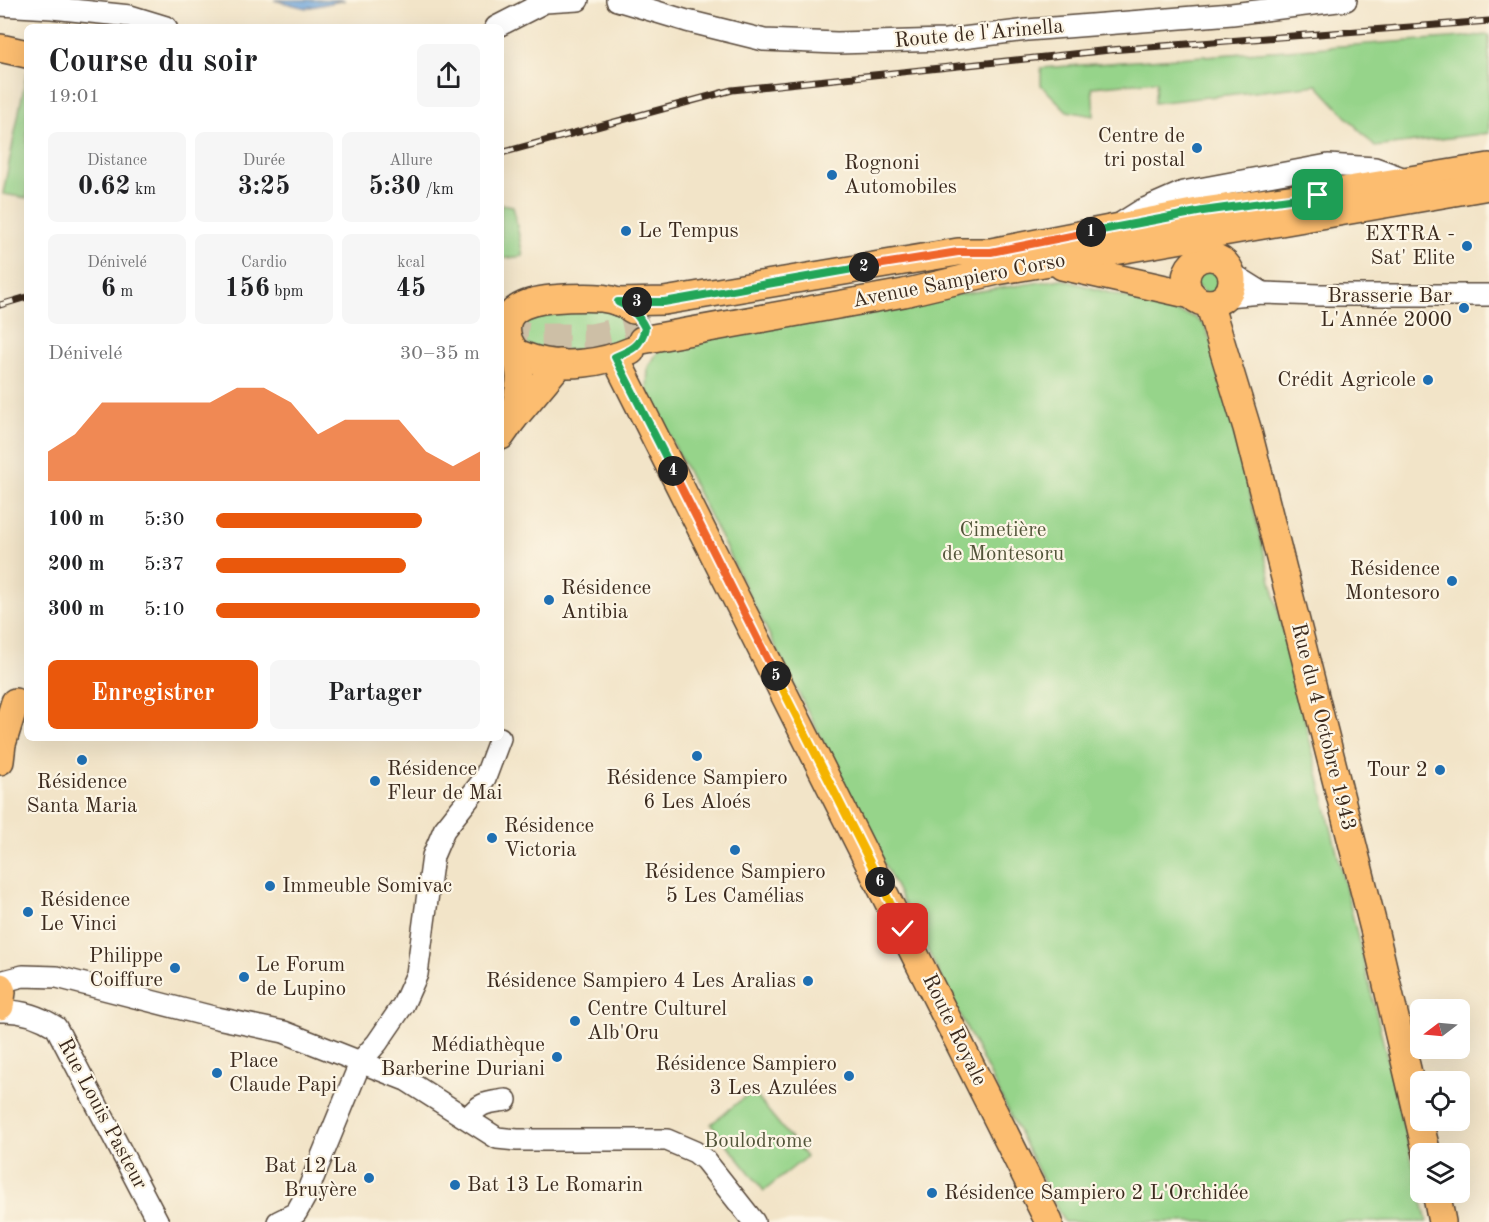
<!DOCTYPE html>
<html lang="fr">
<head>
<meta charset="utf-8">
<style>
	:root { --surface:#fff; --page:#f6f6f6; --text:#202124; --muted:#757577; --accent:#ea580c }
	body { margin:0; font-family:"Old Standard TT",serif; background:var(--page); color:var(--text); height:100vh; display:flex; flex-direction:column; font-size:22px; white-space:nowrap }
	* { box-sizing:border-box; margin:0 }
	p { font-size:20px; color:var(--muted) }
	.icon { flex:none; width:33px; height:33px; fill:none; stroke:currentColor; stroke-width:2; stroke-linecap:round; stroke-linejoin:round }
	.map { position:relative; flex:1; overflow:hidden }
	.side { position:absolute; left:24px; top:24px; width:480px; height:717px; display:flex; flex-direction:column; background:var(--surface); border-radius:9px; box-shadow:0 6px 24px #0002 }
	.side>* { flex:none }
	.needle { width:39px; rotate:254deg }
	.tools { position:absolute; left:1410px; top:999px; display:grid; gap:12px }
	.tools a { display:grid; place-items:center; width:60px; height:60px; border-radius:9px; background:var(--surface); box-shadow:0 6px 24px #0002; font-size:30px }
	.pin { position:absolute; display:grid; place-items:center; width:51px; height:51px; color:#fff; margin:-26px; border-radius:12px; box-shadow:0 3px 9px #0006 }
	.km { position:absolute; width:30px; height:30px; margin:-15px; border-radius:50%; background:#222; color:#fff; font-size:16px; line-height:30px; text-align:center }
	.round { display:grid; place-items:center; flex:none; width:63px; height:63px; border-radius:9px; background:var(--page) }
	.headline { display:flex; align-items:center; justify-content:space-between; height:102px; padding:0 24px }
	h1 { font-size:33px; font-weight:800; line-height:45px }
	.figures { display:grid; grid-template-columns:repeat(3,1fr); gap:9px; height:102px; padding:6px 24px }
	.figures div { display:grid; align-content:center; border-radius:9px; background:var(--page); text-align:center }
	.figures b { font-size:26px; font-weight:800 }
	.figures small { font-size:16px; font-weight:400 }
	.figures p { font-size:16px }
	.chart { height:168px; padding:12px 24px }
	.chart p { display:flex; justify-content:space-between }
	.chart svg { width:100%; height:108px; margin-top:6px; fill:var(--accent); opacity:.7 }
	.button { display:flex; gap:12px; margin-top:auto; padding:12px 24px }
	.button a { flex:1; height:69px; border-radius:9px; background:var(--accent); color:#fff; font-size:24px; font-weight:800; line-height:69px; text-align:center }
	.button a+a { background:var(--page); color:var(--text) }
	ul { padding:0 24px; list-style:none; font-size:20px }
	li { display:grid; grid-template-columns:96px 72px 1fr; align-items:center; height:45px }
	li i { height:15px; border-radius:8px; background:var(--accent) }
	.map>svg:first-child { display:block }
	.green { fill:#96d48a; stroke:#687f54; stroke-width:1.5 }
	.water { fill:#6ba2d9; stroke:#53667c; stroke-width:1.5 }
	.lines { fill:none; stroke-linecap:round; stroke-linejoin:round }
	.major-tunnel { stroke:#cdbfa6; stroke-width:27; stroke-dasharray:27 14; stroke-linecap:butt }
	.minor-casing { stroke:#564638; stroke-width:24 }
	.major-casing { stroke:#564638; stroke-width:30 }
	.minor { stroke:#fff; stroke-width:21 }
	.major { stroke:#fcbd6f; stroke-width:27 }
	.rail-casing { stroke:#3b2a1e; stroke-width:7 }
	.rail { stroke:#fcf5e5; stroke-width:4.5; stroke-dasharray:14; stroke-linecap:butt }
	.split-1-casing { stroke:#fff; stroke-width:12 }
	.split-2-casing { stroke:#fff; stroke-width:12 }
	.split-3-casing { stroke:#fff; stroke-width:12 }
	.split-4-casing { stroke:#fff; stroke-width:12 }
	.split-5-casing { stroke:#fff; stroke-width:12 }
	.split-6-casing { stroke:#fff; stroke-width:12 }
	.split-7-casing { stroke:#fff; stroke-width:12 }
	.split-1 { stroke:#22a559; stroke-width:8 }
	.split-2 { stroke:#f0652b; stroke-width:8 }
	.split-3 { stroke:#22a559; stroke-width:8 }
	.split-4 { stroke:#22a559; stroke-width:8 }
	.split-5 { stroke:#f0652b; stroke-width:8 }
	.split-6 { stroke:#f5b400; stroke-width:8 }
	.split-7 { stroke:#f5b400; stroke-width:8 }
	.poi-dot { fill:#1f6fb2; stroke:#fcf5e5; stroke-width:2 }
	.labels { text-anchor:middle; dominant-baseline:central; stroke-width:4.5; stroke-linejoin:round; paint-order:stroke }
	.street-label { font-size:21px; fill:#3b2a1e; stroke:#fcf5e5 }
	.poi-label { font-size:21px; fill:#3b2a1e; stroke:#fcf5e5; text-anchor:start }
	.park-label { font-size:21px; fill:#525439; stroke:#fcf5e5 }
</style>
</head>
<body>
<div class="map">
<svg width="1489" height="1222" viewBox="0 0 1489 1222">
	<rect width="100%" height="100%" fill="#fcf5e5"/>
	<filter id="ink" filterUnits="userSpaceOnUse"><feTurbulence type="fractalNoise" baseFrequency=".0167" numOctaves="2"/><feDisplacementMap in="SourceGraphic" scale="12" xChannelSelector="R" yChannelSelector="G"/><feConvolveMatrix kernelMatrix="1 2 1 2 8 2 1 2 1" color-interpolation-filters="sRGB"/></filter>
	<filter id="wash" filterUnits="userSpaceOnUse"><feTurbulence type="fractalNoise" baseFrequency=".008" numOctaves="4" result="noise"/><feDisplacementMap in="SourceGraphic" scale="24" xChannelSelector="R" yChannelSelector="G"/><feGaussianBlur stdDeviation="1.35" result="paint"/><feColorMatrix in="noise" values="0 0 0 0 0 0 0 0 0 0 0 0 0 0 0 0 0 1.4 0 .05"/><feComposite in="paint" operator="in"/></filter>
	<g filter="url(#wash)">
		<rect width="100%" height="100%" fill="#f2e4c8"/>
		<g class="green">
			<polygon points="1489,35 1489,133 1375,147 1317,85 1154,103 1157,81 1092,87 1094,116 1067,111 1041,85 1041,68"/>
			<polygon points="27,71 27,198 3,194"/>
			<polygon points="501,204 513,206 523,256 501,259"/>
			<path d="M1208,262C1219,263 1234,276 1224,287C1221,291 1215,294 1211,297L1192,282L1196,267Z"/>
			<polygon points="1061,279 1194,317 1204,325 1215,351 1427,1222 1064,1222 647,391 648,367 659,350 772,322"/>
			<polygon points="615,309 629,318 632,326 631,334 627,341 613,349 542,351 518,340 520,316 527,311"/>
			<polygon points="752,1091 806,1157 764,1191 711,1124"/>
		</g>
		<polygon class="water" points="274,0 345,0 306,8"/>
	</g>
	<g filter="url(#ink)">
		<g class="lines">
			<polyline class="major-tunnel" points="501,332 540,337 592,337 653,324"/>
			<defs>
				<g id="minor">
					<polyline points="617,0 687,21 764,40 837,43 946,40 1027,30 1232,14 1346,0"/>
					<polyline points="0,5 52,8 130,16 166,27"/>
					<polyline points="496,27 545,2 578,0"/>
					<polyline points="1123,222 1142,210 1183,192 1328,165 1375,168 1408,180"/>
					<polyline points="1231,273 1263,293"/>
					<polyline points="1226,296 1263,293 1319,295 1489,295"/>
					<polyline points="0,982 23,976 57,977 217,1018 284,1032 406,1080 497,1138 517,1140 667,1140 695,1152 705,1160 754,1222"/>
					<path d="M0,1011C20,1010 39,1016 56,1027L158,1222"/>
					<path d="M468,1118C481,1102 486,1103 506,1100"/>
					<polyline points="278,1222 296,1213 306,1195 361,1061 377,1043 403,1005 417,974 433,856 444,830 485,778 500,738"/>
				</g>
				<g id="major">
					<polyline points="0,48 27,54"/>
					<circle cx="1209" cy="280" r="23"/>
					<polyline points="1062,266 1192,295"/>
					<polyline points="618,302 664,301 958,252 991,252 1203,211 1318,195 1489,167"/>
					<polyline points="1209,303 1247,428 1374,929 1427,1154"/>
					<polyline points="642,340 904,293 997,271 1489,186"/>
					<path d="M501,347C513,351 525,357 537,360C566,368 603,363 631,351"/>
					<polyline points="615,357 1049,1222"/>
					<path d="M513,419C515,406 520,391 520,378C520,370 517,357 514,350C512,346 509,343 508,338C498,303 541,299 565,298C588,297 613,295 633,310"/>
					<polyline points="501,436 513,419 560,363"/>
					<polyline points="0,761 2,744 15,702"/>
					<polyline points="0,987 2,992 0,1006"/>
					<polyline points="1436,1192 1442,1222"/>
				</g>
			</defs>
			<use href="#minor" class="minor-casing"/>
			<use href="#major" class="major-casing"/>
			<use href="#minor" class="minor"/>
			<use href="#major" class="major"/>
			<defs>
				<g id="rail">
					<polyline points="501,153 732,90 1110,50 1489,21"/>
					<polyline points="0,305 27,297"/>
				</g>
			</defs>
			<use href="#rail" class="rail-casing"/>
			<use href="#rail" class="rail"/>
		</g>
	</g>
	<g class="lines" filter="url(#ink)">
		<defs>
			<polyline id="split-1" points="1091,232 1203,211 1318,195"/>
			<polyline id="split-2" points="864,267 958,252 991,252 1091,232"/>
			<polyline id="split-3" points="637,302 664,302 864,267"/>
			<path id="split-4" d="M637,302H618C631,308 638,314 645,328C641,346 632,350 615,357L673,471"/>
			<polyline id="split-5" points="673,471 776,676"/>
			<polyline id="split-6" points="776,676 880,882"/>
			<polyline id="split-7" points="880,882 903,929"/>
		</defs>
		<use href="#split-1" class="split-1-casing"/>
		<use href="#split-2" class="split-2-casing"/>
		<use href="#split-3" class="split-3-casing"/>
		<use href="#split-4" class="split-4-casing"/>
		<use href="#split-5" class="split-5-casing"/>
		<use href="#split-6" class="split-6-casing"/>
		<use href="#split-7" class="split-7-casing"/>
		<use href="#split-1" class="split-1"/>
		<use href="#split-2" class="split-2"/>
		<use href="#split-3" class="split-3"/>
		<use href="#split-4" class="split-4"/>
		<use href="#split-5" class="split-5"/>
		<use href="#split-6" class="split-6"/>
		<use href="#split-7" class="split-7"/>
	</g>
	<g class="poi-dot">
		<circle cx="1197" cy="148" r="6"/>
		<circle cx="832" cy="175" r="6"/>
		<circle cx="626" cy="231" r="6"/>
		<circle cx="1467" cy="246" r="6"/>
		<circle cx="1464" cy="308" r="6"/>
		<circle cx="1428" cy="380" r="6"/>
		<circle cx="1452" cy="581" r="6"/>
		<circle cx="549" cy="600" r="6"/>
		<circle cx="697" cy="756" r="6"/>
		<circle cx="82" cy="760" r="6"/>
		<circle cx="1440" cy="770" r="6"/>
		<circle cx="375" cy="781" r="6"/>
		<circle cx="492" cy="838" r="6"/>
		<circle cx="735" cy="850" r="6"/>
		<circle cx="270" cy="886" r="6"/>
		<circle cx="28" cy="912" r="6"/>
		<circle cx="175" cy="968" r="6"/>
		<circle cx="244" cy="977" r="6"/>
		<circle cx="808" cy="981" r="6"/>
		<circle cx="575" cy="1021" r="6"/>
		<circle cx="557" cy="1057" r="6"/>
		<circle cx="217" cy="1073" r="6"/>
		<circle cx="849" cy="1076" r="6"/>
		<circle cx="369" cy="1178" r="6"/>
		<circle cx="455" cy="1185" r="6"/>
		<circle cx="932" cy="1193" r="6"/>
	</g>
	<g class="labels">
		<g class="street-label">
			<text transform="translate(979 34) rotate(-5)">Route de l'Arinella</text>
			<text transform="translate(959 281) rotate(-11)">Avenue Sampiero Corso</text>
			<text transform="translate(1323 727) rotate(76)">Rue du 4 Octobre 1943</text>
			<text transform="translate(954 1030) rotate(64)">Route Royale</text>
			<text transform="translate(102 1114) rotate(62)">Rue Louis Pasteur</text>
		</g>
		<g class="poi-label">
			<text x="1185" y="136" text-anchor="end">Centre de<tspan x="1185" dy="24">tri postal</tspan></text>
			<text x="844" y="163">Rognoni<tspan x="844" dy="24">Automobiles</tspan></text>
			<text x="638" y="231">Le Tempus</text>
			<text x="1455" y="234" text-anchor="end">EXTRA -<tspan x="1455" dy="24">Sat' Elite</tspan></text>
			<text x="1452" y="296" text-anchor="end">Brasserie Bar<tspan x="1452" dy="24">L'Année 2000</tspan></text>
			<text x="1416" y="380" text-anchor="end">Crédit Agricole</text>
			<text x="1440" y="569" text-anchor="end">Résidence<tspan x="1440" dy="24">Montesoro</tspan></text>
			<text x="561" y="588">Résidence<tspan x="561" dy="24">Antibia</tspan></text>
			<text x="387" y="769">Résidence<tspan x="387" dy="24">Fleur de Mai</tspan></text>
			<text x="1428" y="770" text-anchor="end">Tour 2</text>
			<text x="697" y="778" text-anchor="middle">Résidence Sampiero<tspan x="697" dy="24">6 Les Aloés</tspan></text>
			<text x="82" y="782" text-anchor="middle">Résidence<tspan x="82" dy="24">Santa Maria</tspan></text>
			<text x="504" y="826">Résidence<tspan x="504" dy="24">Victoria</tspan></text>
			<text x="735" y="872" text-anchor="middle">Résidence Sampiero<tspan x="735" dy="24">5 Les Camélias</tspan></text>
			<text x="282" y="886">Immeuble Somivac</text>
			<text x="40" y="900">Résidence<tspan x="40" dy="24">Le Vinci</tspan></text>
			<text x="163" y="956" text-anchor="end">Philippe<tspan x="163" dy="24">Coiffure</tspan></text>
			<text x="256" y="965">Le Forum<tspan x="256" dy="24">de Lupino</tspan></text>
			<text x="796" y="981" text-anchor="end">Résidence Sampiero 4 Les Aralias</text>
			<text x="587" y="1009">Centre Culturel<tspan x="587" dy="24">Alb'Oru</tspan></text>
			<text x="545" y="1045" text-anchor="end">Médiathèque<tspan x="545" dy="24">Barberine Duriani</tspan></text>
			<text x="229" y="1061">Place<tspan x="229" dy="24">Claude Papi</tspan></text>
			<text x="837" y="1064" text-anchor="end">Résidence Sampiero<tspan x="837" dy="24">3 Les Azulées</tspan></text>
			<text x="357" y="1166" text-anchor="end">Bat 12 La<tspan x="357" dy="24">Bruyère</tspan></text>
			<text x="467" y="1185">Bat 13 Le Romarin</text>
			<text x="944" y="1193">Résidence Sampiero 2 L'Orchidée</text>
		</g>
		<g class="park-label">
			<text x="1003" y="530">Cimetière<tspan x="1003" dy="24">de Montesoru</tspan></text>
			<text x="758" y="1141">Boulodrome</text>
		</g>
	</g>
</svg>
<div class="tools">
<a><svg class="needle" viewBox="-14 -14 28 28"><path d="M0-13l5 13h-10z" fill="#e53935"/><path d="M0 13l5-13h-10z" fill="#757577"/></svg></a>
<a><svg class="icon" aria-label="locate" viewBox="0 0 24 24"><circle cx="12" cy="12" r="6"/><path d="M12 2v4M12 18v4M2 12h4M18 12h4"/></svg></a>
<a><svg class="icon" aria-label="layers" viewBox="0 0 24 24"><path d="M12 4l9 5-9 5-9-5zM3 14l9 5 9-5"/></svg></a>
</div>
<div class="pin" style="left:1318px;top:195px;background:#1e9e55"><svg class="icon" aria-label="arrive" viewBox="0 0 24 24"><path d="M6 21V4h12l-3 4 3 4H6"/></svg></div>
<div class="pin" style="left:903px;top:929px;background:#d93025"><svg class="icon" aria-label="check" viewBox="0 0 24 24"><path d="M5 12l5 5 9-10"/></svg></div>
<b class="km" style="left:1091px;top:232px">1</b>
<b class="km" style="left:864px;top:267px">2</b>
<b class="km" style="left:637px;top:302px">3</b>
<b class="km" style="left:673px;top:471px">4</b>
<b class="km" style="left:776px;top:676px">5</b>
<b class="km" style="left:880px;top:882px">6</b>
<section class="side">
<div class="headline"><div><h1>Course du soir</h1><p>19:01</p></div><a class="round"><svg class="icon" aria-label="share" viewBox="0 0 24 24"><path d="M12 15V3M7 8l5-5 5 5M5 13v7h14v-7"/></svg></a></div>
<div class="figures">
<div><p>Distance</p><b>0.62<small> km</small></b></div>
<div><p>Durée</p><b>3:25</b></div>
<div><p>Allure</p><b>5:30<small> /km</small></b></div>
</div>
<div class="figures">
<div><p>Dénivelé</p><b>6<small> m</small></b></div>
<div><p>Cardio</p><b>156<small> bpm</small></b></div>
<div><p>kcal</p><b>45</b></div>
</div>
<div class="chart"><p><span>Dénivelé</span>30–35 m</p>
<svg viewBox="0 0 160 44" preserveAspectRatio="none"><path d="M0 44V32L10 25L20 12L30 12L40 12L50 12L60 12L70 6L80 6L90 12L100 25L110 19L120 19L130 19L140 32L150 38L160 32V44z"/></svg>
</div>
<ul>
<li><b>100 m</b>5:30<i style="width:78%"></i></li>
<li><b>200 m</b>5:37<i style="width:72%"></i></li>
<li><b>300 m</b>5:10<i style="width:100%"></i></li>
</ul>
<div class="button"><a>Enregistrer</a><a>Partager</a></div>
</section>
</div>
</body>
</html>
